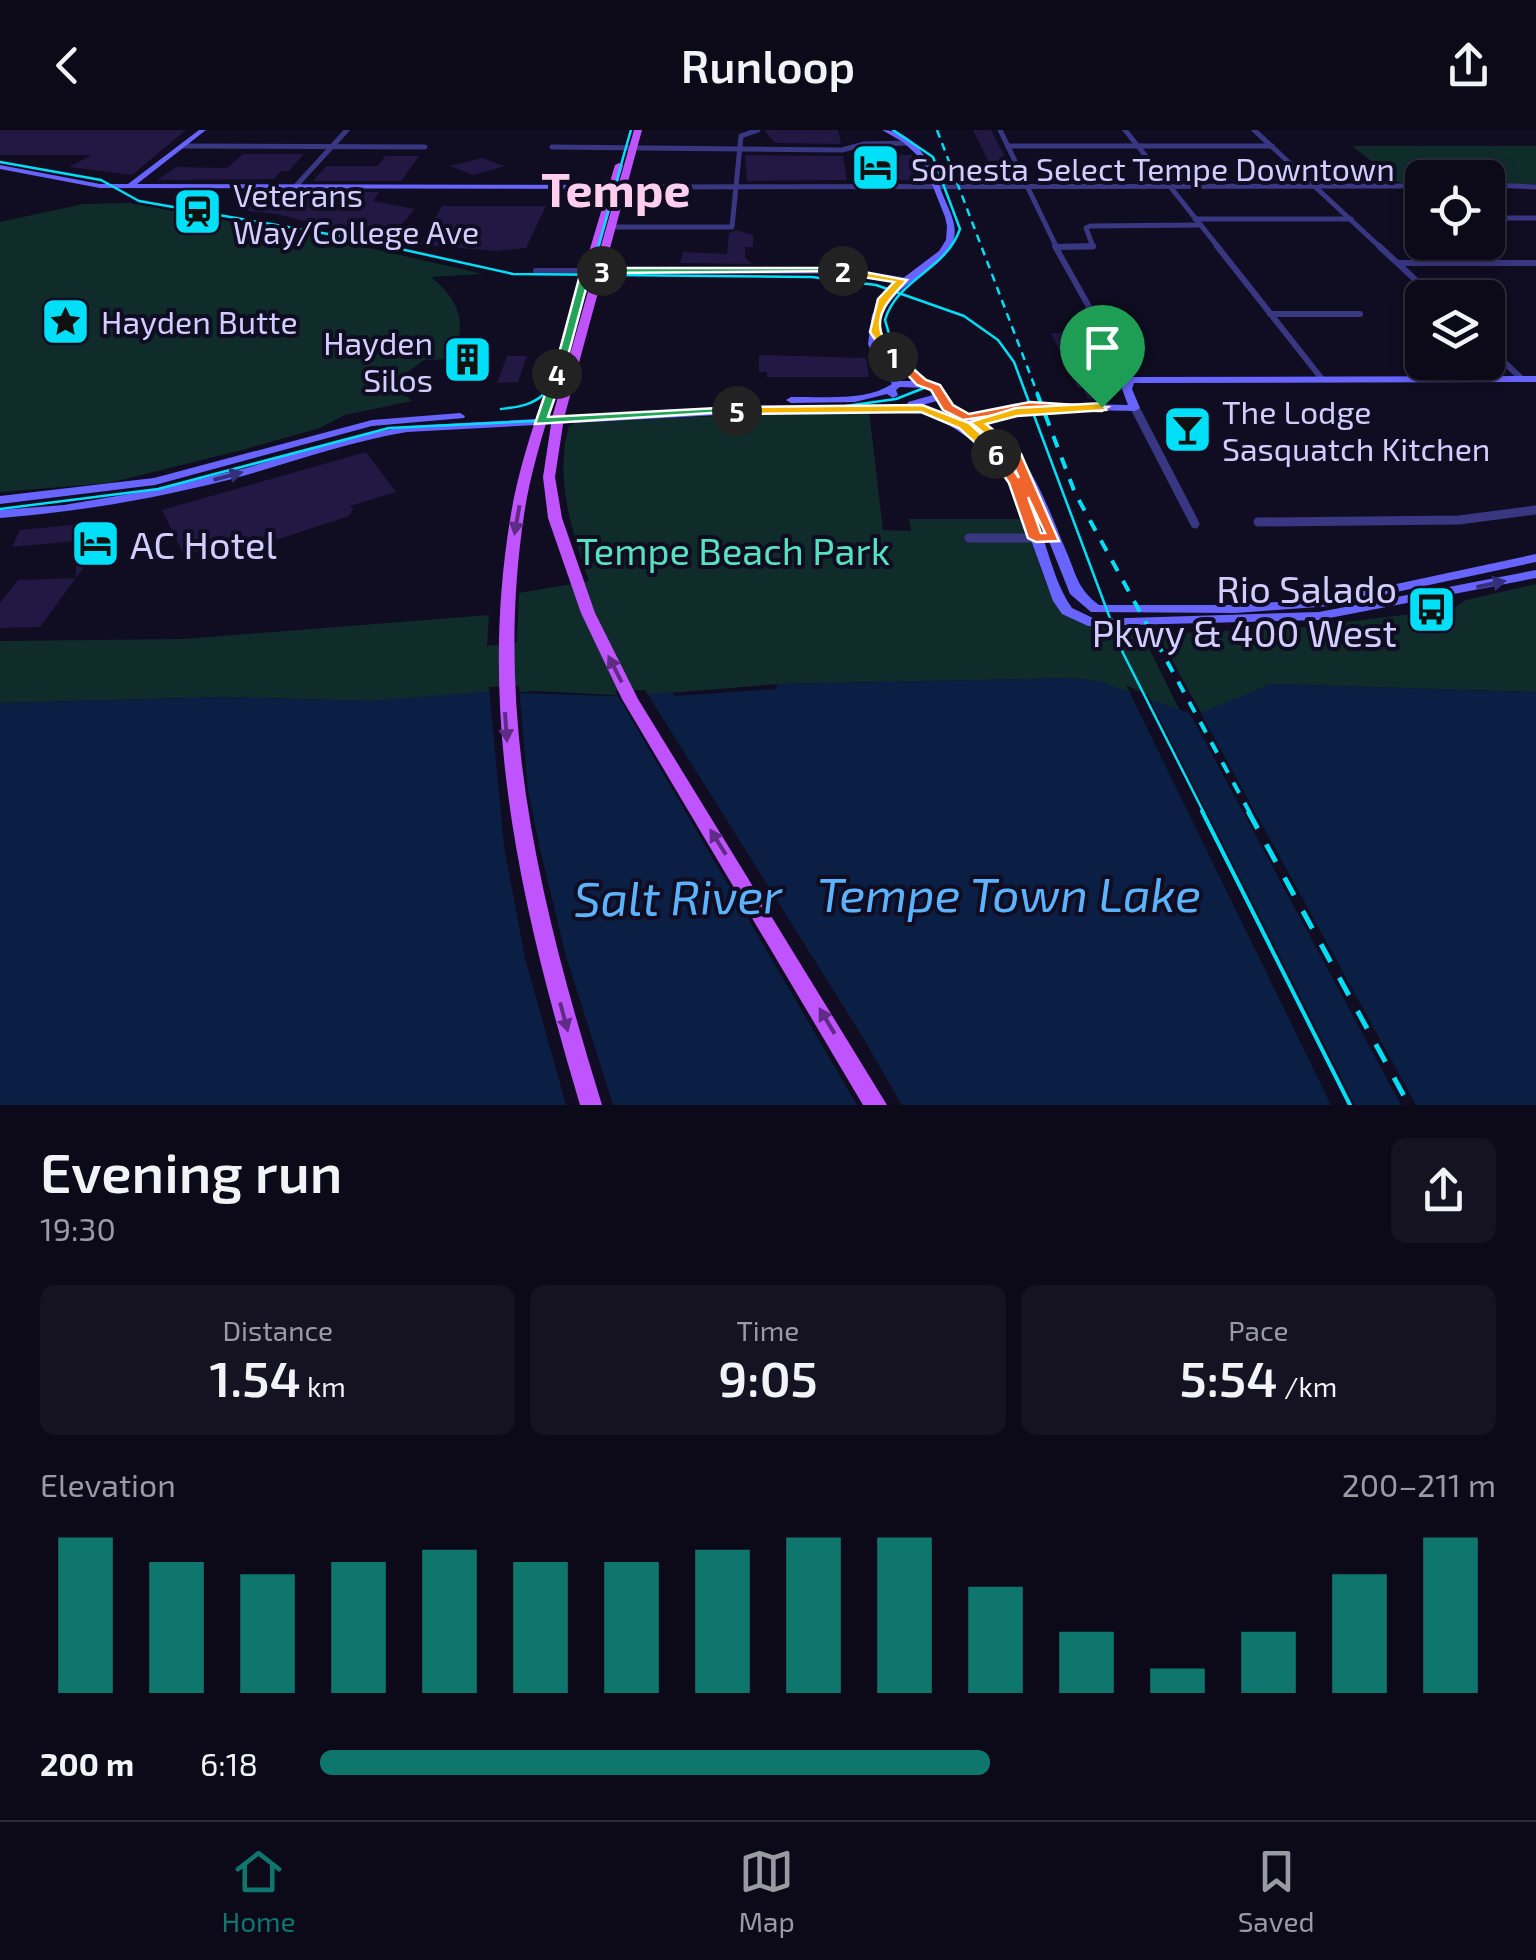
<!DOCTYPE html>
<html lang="en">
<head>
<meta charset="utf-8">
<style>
	:root { --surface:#0c0919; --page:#151222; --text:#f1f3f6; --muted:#9a9aa2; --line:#2c2a38; --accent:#0f766e }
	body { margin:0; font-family:"Exo 2",sans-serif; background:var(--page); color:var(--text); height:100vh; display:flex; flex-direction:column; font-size:38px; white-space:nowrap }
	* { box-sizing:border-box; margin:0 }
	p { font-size:32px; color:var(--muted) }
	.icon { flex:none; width:55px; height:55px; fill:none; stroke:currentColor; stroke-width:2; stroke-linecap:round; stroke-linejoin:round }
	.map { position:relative; height:975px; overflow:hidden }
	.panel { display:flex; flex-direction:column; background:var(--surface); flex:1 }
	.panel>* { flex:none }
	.tools { position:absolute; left:1405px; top:30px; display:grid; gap:20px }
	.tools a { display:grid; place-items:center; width:100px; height:100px; border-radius:15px; background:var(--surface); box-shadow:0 5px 15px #0003,0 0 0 2px var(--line); font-size:50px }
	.pin { position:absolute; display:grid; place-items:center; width:85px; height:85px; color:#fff; margin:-102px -42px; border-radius:50% 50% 50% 0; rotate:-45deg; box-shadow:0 0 10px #0007 }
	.pin .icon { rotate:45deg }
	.km { position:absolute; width:50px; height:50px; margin:-25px; border-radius:50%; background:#222; color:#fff; font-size:28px; line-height:50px; text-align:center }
	.round { display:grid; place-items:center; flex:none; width:105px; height:105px; border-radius:15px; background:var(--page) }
	.overview { display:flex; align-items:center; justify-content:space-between; height:170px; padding:0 40px }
	h1 { font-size:55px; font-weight:600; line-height:75px }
	.stats { display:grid; grid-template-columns:repeat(3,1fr); gap:15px; height:170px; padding:10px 40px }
	.stats div { display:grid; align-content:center; border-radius:15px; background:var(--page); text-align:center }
	.stats b { font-size:50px; font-weight:600 }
	.stats small { font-size:28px; font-weight:400 }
	.stats p { font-size:28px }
	.chart { height:280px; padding:20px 40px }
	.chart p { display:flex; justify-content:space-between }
	.chart svg { width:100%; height:180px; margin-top:10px; stroke:var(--accent); stroke-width:6 }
	ul { padding:0 40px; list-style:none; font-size:32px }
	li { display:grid; grid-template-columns:160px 120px 1fr; align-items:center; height:75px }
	li i { height:25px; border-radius:12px; background:var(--accent) }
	header { display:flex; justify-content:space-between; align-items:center; height:130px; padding:0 40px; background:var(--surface); font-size:45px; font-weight:600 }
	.dock { display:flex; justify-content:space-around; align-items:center; height:140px; border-top:2px solid var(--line); background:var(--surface); font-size:28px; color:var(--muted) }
	.dock a { display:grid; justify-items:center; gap:5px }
	.dock .current { color:var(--accent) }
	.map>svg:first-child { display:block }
	.green { fill:#0f2c2b }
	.water { fill:#0a1f43 }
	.pier { fill:#100c21 }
	.building { fill:#211843 }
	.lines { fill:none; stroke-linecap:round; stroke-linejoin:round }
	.street-far2 { stroke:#393682; stroke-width:5 }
	.street-far1 { stroke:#393682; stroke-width:6 }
	.street { stroke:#393682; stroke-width:9 }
	.secondary { fill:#6864ff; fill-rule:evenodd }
	.primary { fill:#bf54ff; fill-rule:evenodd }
	.tram-far1 { stroke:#00dff8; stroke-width:2.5 }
	.tram { stroke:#00dff8; stroke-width:4 }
	.rail-far2 { stroke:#00dff8; stroke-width:2.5; stroke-dasharray:8 6; stroke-linecap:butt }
	.rail-far1 { stroke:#00dff8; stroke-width:4; stroke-dasharray:12 11; stroke-linecap:butt }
	.rail { stroke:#00dff8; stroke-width:5; stroke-dasharray:20 18; stroke-linecap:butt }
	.oneway { fill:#332f7a }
	.oneway2 { fill:#5f2c85 }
	.split-1 { fill:#f0652b; stroke:#fff; stroke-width:2.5 }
	.split-2 { fill:#f5b400; stroke:#fff; stroke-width:2.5 }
	.split-3 { fill:#22a559; stroke:#fff; stroke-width:2.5 }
	.split-4 { fill:#22a559; stroke:#fff; stroke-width:2.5 }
	.split-5 { fill:#22a559; stroke:#fff; stroke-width:2.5 }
	.split-6 { fill:#f5b400; stroke:#fff; stroke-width:2.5 }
	.split-7 { fill:#f0652b; stroke:#fff; stroke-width:2.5; fill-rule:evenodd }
	.split-8 { fill:#f5b400; stroke:#fff; stroke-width:2.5 }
	.labels { text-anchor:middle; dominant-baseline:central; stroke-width:8; stroke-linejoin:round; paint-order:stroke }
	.far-poi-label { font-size:32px; fill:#d3cdff; stroke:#100c21; text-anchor:start }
	.poi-label { font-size:38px; fill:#d3cdff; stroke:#100c21; text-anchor:start }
	.park-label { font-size:38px; fill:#56e2bf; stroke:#100c21 }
	.far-town-label { font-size:48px; font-weight:bold; fill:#ffcfed; stroke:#100c21 }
	.near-water-label { font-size:48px; font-style:italic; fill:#5bb3ff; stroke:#100c21 }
</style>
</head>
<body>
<header><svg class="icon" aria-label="back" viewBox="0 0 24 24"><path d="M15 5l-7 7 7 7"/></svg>Runloop<svg class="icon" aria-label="share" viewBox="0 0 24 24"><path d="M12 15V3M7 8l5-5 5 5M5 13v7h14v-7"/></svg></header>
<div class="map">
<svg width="1536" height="975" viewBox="0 0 1536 975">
	<rect width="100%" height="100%" fill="#100c21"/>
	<g class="green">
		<polygon points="1352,16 1536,16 1536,54 1488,54 1488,48 1422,48 1422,54 1401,54"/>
		<path d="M129,73L352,114L483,144L431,147C460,170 469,196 450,229L424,230L401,247H384L412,271L345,285L320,298L242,320L109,353L0,362V92L83,74Z"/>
		<path d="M869,281L883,400L911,401L909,389H1023C1055,469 1042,496 1139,498L1181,583L1101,552L1074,548L778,554L633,566L536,561L370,571L224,567L0,573V511L184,509L489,485L487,516L517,512L519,463L589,451C572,402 554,347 569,296L579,291Z"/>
		<polygon points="1536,454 1536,562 1271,554 1202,585 1158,504 1295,498 1452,479 1466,470"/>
	</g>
	<polygon class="water" points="1074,548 1101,552 1195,585 1271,554 1536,562 1536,975 0,975 0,573 224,567 370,571 483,562 610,566 672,562 675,566 776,559 777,554"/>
	<g class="pier">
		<polygon points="1126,555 1148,565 1355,975 1331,975"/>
		<polygon points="519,556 528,661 540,719 566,826 613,975 566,975 525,828 504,716 489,557"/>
		<polygon points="645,560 859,901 902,975 857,975 615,561"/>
		<polygon points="1188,580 1199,580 1416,975 1401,975"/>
	</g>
	<g class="building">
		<polygon points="0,0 186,0 132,45 69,37 92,25 0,25"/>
		<polygon points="764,0 838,0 841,14 775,13"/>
		<polygon points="973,0 991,0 1017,50 997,50"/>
		<polygon points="243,24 304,24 289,41 281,41 274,49 157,50 176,37 227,38"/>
		<polygon points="879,24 912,25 921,50 869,50 864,28"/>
		<polygon points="745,25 843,26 847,50 747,51"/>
		<polygon points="385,26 419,26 401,51 313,51 326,36 378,36"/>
		<polygon points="482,28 505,36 473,45 450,36"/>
		<polygon points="301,62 379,62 373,71 415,79 402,94 369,107 277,84 238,80 263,72 271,76"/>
		<polygon points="442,76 546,76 526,118 495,121 420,115"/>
		<polygon points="737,100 753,105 753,117 745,117 745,128 752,134 680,133 683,122 727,124 729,103"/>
		<polygon points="1084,202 1089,212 1099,212 1118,250 1102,250 1111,268 1088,269 1083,258 1078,258 1051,203"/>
		<polygon points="759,225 866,228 869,247 767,247 767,242 759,242"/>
		<polygon points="507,226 527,226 518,252 497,253"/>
		<polygon points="1169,285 1189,285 1208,318 1193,318"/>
		<polygon points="366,322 396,362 350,376 353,379 349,386 279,409 240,418 237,414 217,420 215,416 184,425 162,380"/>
		<polygon points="113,391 114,427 84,437 40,497 0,498 0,473 18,450 76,448 76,411 12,417 20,400"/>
	</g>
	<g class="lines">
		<g class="street-far2">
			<polyline points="1000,0 1057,118"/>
			<polyline points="1125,0 1219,118"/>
			<polyline points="1254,0 1381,118"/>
			<polyline points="183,16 425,17"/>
			<polyline points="1008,16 1272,16"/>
			<polyline points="552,17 842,20 864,14 911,13"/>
			<polyline points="1488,55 1536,57"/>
			<polyline points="622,57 1422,56"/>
			<polyline points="294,58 347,0"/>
			<polyline points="1488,88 1536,88"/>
			<polyline points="1195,89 1351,89"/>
			<polyline points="611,97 732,97 741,6 758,0"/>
			<polyline points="1056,117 1093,117 1086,98 1090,96 1201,95"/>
		</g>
		<g class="street-far1">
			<polyline points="1055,116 1130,250"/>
			<polyline points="1217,116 1322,249"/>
			<polyline points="1379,116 1435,168"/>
			<polyline points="1056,117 1093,116"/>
			<polyline points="1398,133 1536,133"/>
			<polyline points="536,141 842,141 902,150"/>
			<polyline points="1270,184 1360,184"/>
			<polyline points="1488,217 1522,249"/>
		</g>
		<g class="street">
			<polyline points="1135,278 1195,394"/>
			<polyline points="1258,392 1459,390 1536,380"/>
			<polyline points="969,408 1054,408"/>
		</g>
		<g class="secondary">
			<polygon points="199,0 206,0 137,54 622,55 626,57 622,59 100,58 0,39 0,35 100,54 128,54"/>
			<path d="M882,0C919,0 934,41 945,70C951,84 959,99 952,114C935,150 890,147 878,200C892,217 912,249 935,253L952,276L969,285L1036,273L1128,275L1122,259L1125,250L1130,247L1536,246V252L1134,253L1132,259L1140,278L1135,281L1036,279L978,289C1029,316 1046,374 1067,423C1077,447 1078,459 1099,475H1236L1331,468L1536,424V432L1331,476L1236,483L1091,482L1070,464L1029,361L1009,326L984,301L944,280L937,271L922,275C999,310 1016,334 1045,414C1052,435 1059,460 1072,478L1095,489L1319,482L1536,440V448L1319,490L1088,496L1062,484L1053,471L1019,377L1008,353L996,333L976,313L949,295L919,281L755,283L407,302C346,312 288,334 228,350C153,369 77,382 0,388V380L64,375L158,359L246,338L343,309L407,296L755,277L907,275L908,272L933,265L928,258L900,257L896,260L898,265L893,268L887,264L855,272L791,273L786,270L791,267C822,266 865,272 892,254L873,226L868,214L872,185L884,166L898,152L939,121L946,110L947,96L945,87L926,39L917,25L903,12ZM877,211L890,230L914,251H900L883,226Z"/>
			<polygon points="460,283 465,286 464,288 372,296 155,355 0,374 0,366 154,348 372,290"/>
		</g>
		<g class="primary">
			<polygon points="634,0 642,0 564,288 555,347 562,388 595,483 638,569 887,975 863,975 622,569 581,483 548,388 543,347 552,288"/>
			<polygon points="619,33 623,35 587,162 579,164 577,162 615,35"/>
			<path d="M572,191L577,194C559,257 534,320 524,385C493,590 542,780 602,975H580C522,780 476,588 511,384C522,319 548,257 567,194Z"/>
		</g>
		<g class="tram-far1">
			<polyline points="0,32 101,50 139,71 351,108 513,144 812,147 876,155 964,186 998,210 1014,232 1123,523 1204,683"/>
			<path d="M501,279C517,277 531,276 544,264C567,243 618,43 631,0"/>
			<path d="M0,379L158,359L389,298L846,276L896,269L924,258V250L892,214L885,190C897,149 946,140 960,99L933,27L893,0"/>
		</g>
		<polyline class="tram" points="1202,681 1350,975"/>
		<polyline class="rail-far2" points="937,0 1038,265"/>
		<polyline class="rail-far1" points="1037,263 1075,363 1250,683"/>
		<polyline class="rail" points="1248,681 1409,975"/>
	</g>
	<defs><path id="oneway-solid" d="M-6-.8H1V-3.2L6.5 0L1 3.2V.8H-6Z" transform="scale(2.5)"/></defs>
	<g class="oneway">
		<use href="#oneway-solid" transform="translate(228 346) rotate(-15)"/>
		<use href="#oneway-solid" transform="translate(1491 454) rotate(-12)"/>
	</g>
	<g class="oneway2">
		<use href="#oneway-solid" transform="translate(517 390) rotate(100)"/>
		<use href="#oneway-solid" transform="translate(615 539) rotate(-117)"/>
		<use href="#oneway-solid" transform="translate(506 597) rotate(86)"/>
		<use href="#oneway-solid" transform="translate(718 712) rotate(-122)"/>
		<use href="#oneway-solid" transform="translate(564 887) rotate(75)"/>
		<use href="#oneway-solid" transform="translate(827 891) rotate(-121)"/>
	</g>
	<polygon class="split-1" points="889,225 897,225 926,250 940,255 953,275 969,284 1030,272 1108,277 1102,281 1030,280 963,290 943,280 931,260 917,255"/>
	<path class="split-2" d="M843,138L907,150C895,164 875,180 881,202C884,212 895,220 897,230H889L870,202L878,169L894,152L839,143Z"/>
	<polygon class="split-3" points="602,138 843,138 848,141 598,143"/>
	<polygon class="split-4" points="602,138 605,143 590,144 563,244 553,246 581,141"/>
	<polygon class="split-5" points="553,241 563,244 548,287 737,277 744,281 535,294"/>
	<polygon class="split-6" points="922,275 969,293 1003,324 991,327 959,298 921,282 737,284 731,281 737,277"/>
	<path class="split-7" d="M1014,320L1021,324L1059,411L1036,412L1028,408L1009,353L989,324L1001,321L1019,348L1008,324ZM1028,367L1045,403H1041Z"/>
	<polygon class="split-8" points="1102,273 1106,280 1017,286 986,294 1019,321 1014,328 970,292 1016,278"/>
	<defs>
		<symbol id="hotel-square" viewBox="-11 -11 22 22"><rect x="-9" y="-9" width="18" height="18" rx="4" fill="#00dff8" stroke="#100c21"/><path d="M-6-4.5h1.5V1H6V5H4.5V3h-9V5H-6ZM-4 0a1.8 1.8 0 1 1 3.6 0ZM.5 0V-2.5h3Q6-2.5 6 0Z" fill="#111"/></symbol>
		<symbol id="station-square" viewBox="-11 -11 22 22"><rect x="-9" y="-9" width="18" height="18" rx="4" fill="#00dff8" stroke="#100c21"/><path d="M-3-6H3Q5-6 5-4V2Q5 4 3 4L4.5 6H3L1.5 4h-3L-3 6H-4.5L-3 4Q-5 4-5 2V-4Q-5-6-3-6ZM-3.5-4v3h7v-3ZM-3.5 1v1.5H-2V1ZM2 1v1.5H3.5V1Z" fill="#111"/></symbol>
		<symbol id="sight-square" viewBox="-11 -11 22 22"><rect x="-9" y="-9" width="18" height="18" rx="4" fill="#00dff8" stroke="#100c21"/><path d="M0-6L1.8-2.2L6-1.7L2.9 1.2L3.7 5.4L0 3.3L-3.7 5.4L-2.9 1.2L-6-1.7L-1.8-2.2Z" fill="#111"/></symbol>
		<symbol id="building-square" viewBox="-11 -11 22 22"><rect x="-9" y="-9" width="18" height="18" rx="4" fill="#00dff8" stroke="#100c21"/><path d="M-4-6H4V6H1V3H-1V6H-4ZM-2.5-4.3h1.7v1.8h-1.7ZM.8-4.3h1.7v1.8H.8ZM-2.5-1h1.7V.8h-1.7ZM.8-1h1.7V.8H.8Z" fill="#111"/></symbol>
		<symbol id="bar-square" viewBox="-11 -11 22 22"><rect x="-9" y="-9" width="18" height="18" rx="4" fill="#00dff8" stroke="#100c21"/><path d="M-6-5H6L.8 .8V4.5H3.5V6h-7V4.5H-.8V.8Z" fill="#111"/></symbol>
		<symbol id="bus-square" viewBox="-11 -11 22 22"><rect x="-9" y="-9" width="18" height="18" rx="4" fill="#00dff8" stroke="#100c21"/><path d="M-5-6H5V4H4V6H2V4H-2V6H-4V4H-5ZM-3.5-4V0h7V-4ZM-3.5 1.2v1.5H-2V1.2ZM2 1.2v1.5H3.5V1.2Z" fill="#111"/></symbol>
	</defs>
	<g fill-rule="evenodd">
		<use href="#hotel-square" x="848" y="10" width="55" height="55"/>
		<use href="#station-square" x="170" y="54" width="55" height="55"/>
		<use href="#sight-square" x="38" y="164" width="55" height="55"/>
		<use href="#building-square" x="440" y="202" width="55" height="55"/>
		<use href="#bar-square" x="1160" y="272" width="55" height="55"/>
		<use href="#hotel-square" x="68" y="386" width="55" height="55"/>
		<use href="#bus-square" x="1404" y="452" width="55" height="55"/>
	</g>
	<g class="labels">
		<g class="far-poi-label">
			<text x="911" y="38">Sonesta Select Tempe Downtown</text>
			<text x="233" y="64">Veterans<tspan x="233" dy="37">Way/College Ave</tspan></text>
			<text x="101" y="191">Hayden Butte</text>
			<text x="433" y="212" text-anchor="end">Hayden<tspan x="433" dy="37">Silos</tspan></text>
			<text x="1222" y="281">The Lodge<tspan x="1222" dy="37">Sasquatch Kitchen</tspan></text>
		</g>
		<g class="poi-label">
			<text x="130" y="414">AC Hotel</text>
			<text x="1397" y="458" text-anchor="end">Rio Salado<tspan x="1397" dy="44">Pkwy &amp; 400 West</tspan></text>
		</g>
		<g class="park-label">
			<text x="733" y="420">Tempe Beach Park</text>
		</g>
		<g class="far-town-label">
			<text x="616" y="58">Tempe</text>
		</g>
		<g class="near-water-label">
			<text x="1009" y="763">Tempe Town Lake</text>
			<text transform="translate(678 766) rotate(-1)">Salt River</text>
		</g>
	</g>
</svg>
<div class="tools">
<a><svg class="icon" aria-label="locate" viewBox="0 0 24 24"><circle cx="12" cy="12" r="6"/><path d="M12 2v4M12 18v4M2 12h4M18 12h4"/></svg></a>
<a><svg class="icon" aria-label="layers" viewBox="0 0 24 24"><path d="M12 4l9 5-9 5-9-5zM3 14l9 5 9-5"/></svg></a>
</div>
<div class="pin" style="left:1102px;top:277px;background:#1e9e55"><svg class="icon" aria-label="arrive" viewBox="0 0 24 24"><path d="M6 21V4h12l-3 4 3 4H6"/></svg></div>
<b class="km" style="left:893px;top:227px">1</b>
<b class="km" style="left:843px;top:141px">2</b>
<b class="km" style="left:602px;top:141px">3</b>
<b class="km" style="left:557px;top:244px">4</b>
<b class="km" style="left:737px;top:281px">5</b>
<b class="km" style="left:996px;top:324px">6</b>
</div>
<section class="panel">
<div class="overview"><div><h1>Evening run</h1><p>19:30</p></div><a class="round"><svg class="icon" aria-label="share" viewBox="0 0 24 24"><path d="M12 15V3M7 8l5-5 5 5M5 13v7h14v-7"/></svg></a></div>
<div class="stats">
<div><p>Distance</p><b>1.54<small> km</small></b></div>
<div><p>Time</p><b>9:05</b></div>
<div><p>Pace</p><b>5:54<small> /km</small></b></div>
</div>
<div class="chart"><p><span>Elevation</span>200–211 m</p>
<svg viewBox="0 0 160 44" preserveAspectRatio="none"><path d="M5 44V6M15 44V12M25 44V15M35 44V12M45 44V9M55 44V12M65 44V12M75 44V9M85 44V6M95 44V6M105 44V18M115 44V29M125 44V38M135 44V29M145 44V15M155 44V6"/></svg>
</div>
<ul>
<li><b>200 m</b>6:18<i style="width:57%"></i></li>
</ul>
</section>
<nav class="dock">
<a class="current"><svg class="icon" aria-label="home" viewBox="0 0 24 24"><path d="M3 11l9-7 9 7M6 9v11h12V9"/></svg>Home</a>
<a><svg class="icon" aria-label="map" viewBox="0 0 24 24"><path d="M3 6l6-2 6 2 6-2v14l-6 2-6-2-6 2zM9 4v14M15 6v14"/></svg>Map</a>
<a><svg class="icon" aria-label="saved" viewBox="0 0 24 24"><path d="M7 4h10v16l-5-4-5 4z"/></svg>Saved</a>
</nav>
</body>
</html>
